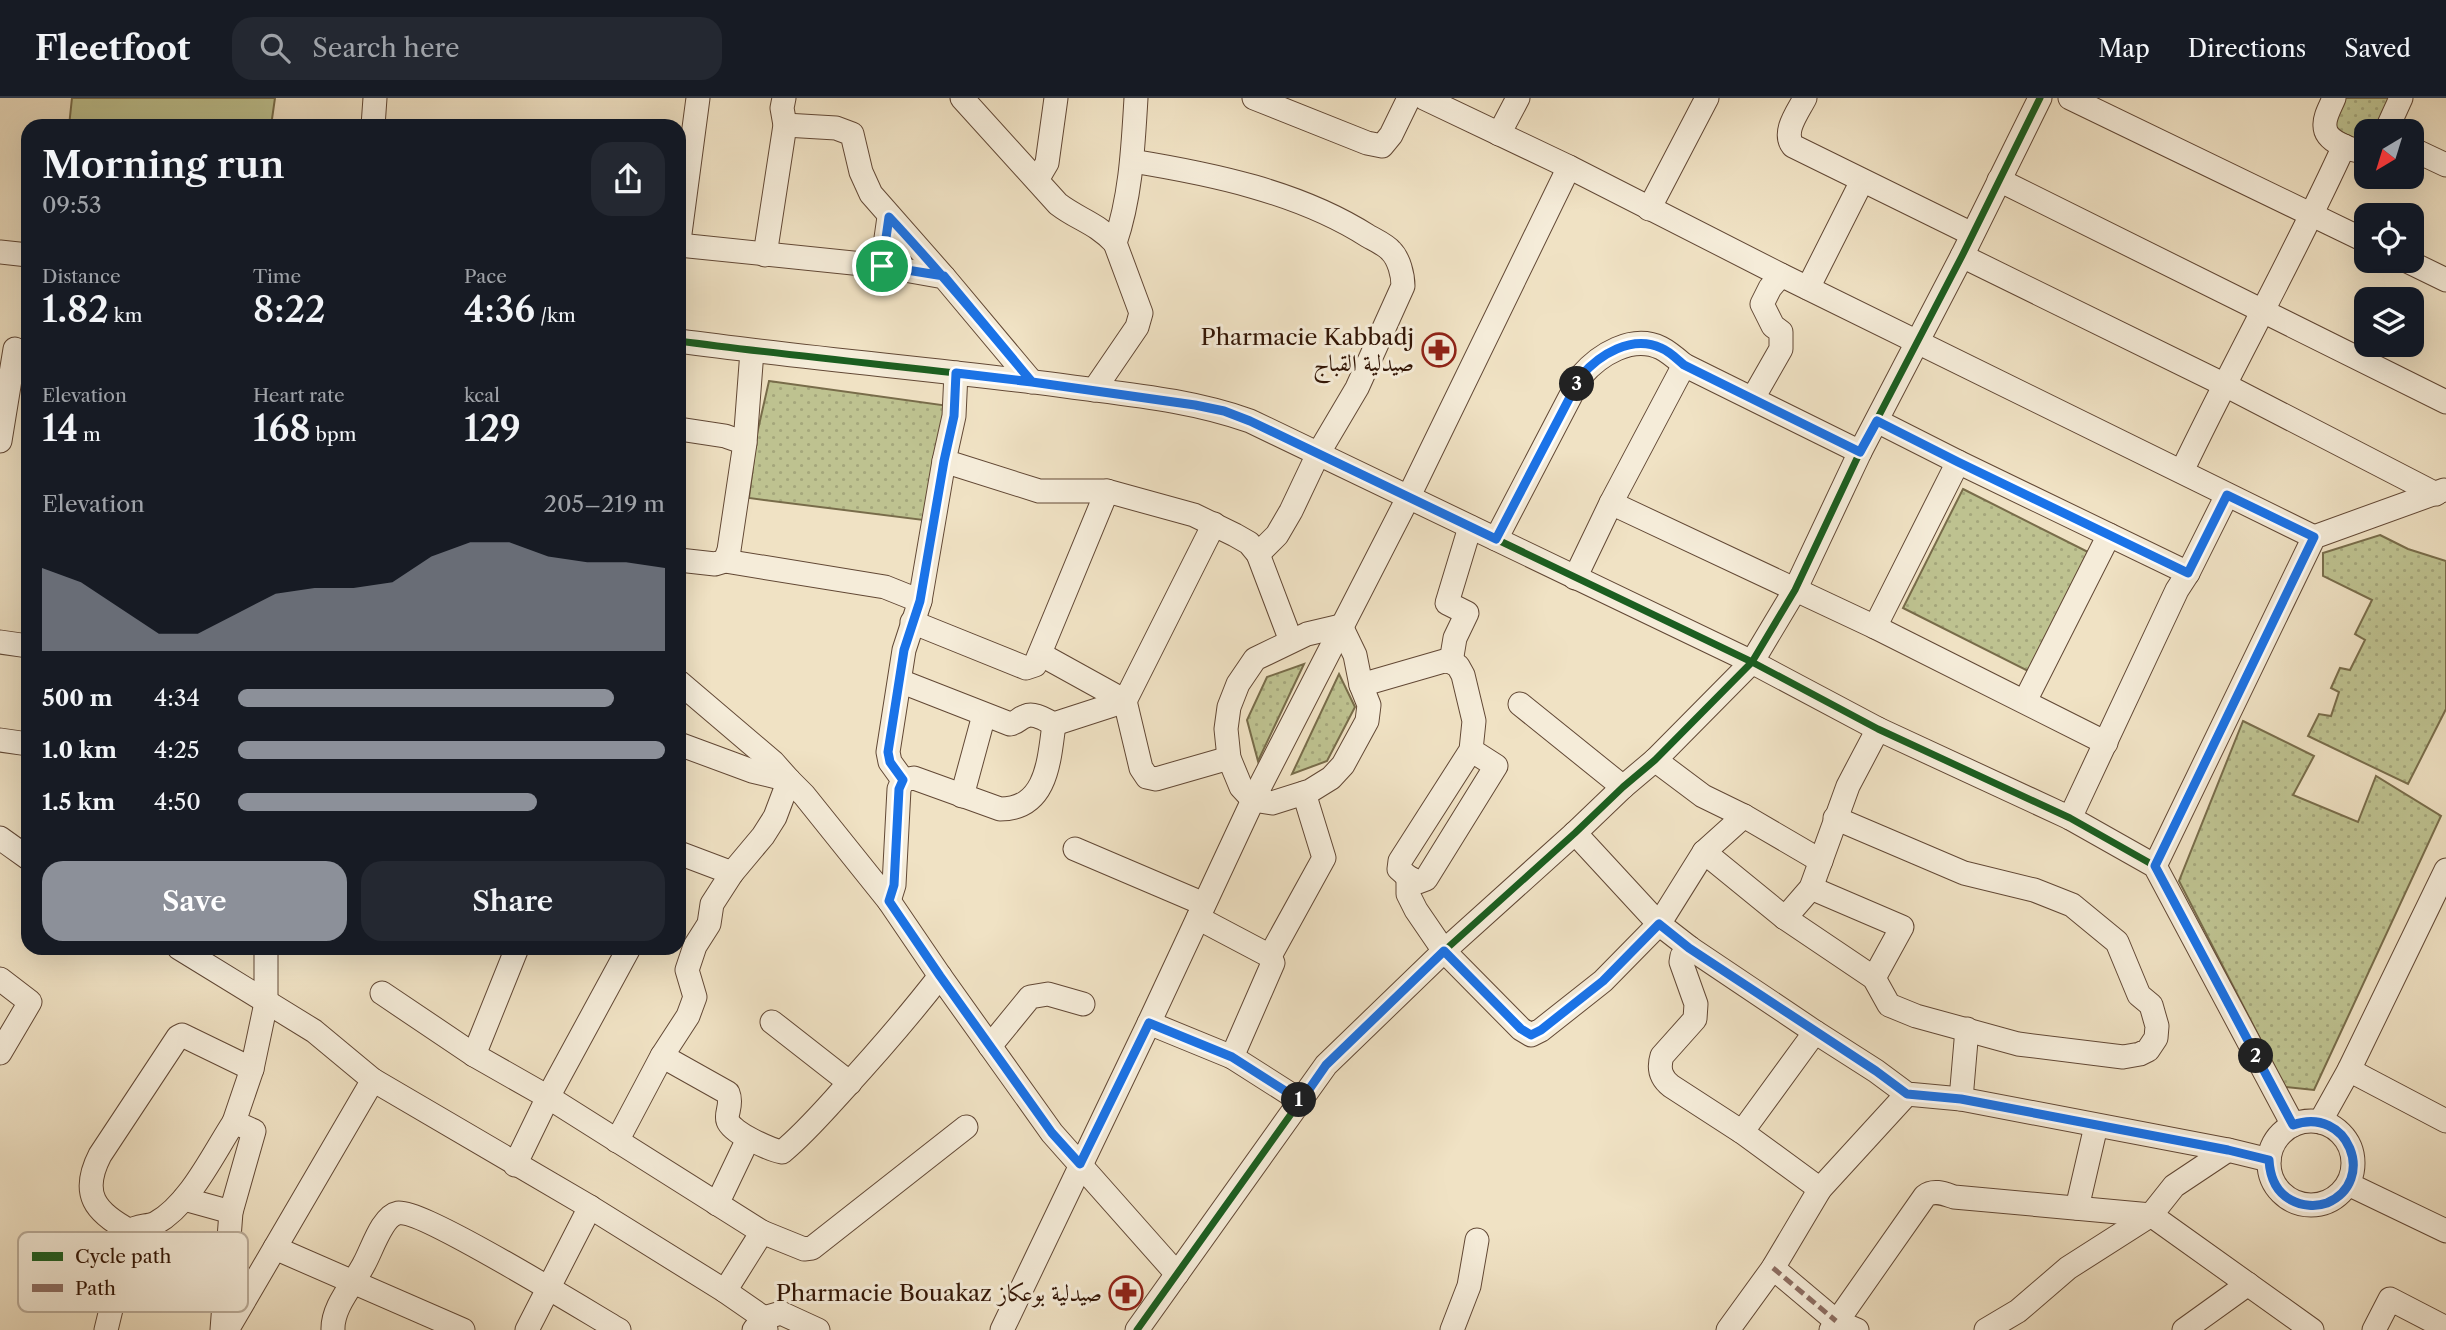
<!DOCTYPE html>
<html lang="en">
<head>
<meta charset="utf-8">
<style>
	:root { --surface:#171b24; --page:#242831; --text:#f1f3f6; --muted:#9ea1a6; --line:#363941; --accent:#8c9099 }
	body { margin:0; font-family:"Libre Caslon Text",Amiri,serif; background:var(--page); color:var(--text); height:100vh; display:flex; flex-direction:column; font-size:26px; white-space:nowrap }
	* { box-sizing:border-box; margin:0 }
	p { font-size:23px; color:var(--muted) }
	.icon { flex:none; width:38px; height:38px; fill:none; stroke:currentColor; stroke-width:2; stroke-linecap:round; stroke-linejoin:round }
	.map { position:relative; flex:1; overflow:hidden }
	.panel { position:absolute; left:21px; top:21px; width:665px; height:836px; display:flex; flex-direction:column; background:var(--surface); border-radius:21px; box-shadow:0 7px 28px #0002 }
	.panel>* { flex:none }
	.needle { width:46px; rotate:218deg }
	.buttons { position:absolute; left:2354px; top:21px; display:grid; gap:14px }
	.buttons a { display:grid; place-items:center; width:70px; height:70px; border-radius:14px; background:var(--surface); box-shadow:0 7px 28px #0002; font-size:35px }
	.pin { position:absolute; display:grid; place-items:center; width:60px; height:60px; color:#fff; margin:-30px; border:4px solid #fff; border-radius:50%; box-shadow:0 2px 7px #0007 }
	.km { position:absolute; width:35px; height:35px; margin:-18px; border-radius:50%; background:#222; color:#fff; font-size:19px; line-height:35px; text-align:center }
	.round { display:grid; place-items:center; flex:none; width:74px; height:74px; border-radius:21px; background:var(--page) }
	.headline { display:flex; align-items:center; justify-content:space-between; height:119px; padding:0 21px }
	h1 { font-size:38px; font-weight:600; line-height:52px }
	.stats { display:grid; grid-template-columns:repeat(3,1fr); gap:10px; height:119px; padding:7px 21px }
	.stats div { display:grid; align-content:center }
	.stats b { font-size:35px; font-weight:600 }
	.stats small { font-size:19px; font-weight:400 }
	.stats p { font-size:19px }
	.chart { height:196px; padding:14px 21px }
	.chart p { display:flex; justify-content:space-between }
	.chart svg { width:100%; height:126px; margin-top:7px; fill:var(--accent); opacity:.7 }
	.primary-button { display:flex; gap:14px; margin-top:auto; padding:14px 21px }
	.primary-button a { flex:1; height:80px; border-radius:21px; background:var(--accent); color:#fff; font-size:28px; font-weight:600; line-height:80px; text-align:center }
	.primary-button a+a { background:var(--page); color:var(--text) }
	ul { padding:0 21px; list-style:none; font-size:23px }
	li { display:grid; grid-template-columns:112px 84px 1fr; align-items:center; height:52px }
	li i { height:18px; border-radius:9px; background:var(--accent) }
	header { display:flex; align-items:center; gap:42px; box-sizing:border-box; height:98px; padding:0 35px; background:var(--surface); border-bottom:2px solid var(--line) }
	header strong { font-size:33px }
	nav { display:flex; gap:38px; margin-inline-start:auto; font-size:24px }
	.search { width:490px; height:63px; background:var(--page); display:flex; align-items:center; gap:18px; box-sizing:border-box; padding:0 24px; border-radius:21px; color:var(--muted); font-size:26px }
	.map>svg:first-child { display:block }
	.grass { fill:url(#grass-dots); stroke:#786c4a; stroke-width:2 }
	.garden { fill:#bec290; stroke:#786c4a; stroke-width:2 }
	.lines { fill:none; stroke-linecap:round; stroke-linejoin:round }
	.street-casing { stroke:#624835; stroke-width:25 }
	.street { stroke:#f5ecd9; stroke-width:23 }
	.quiet { stroke:#8d6e63; stroke-width:5; stroke-dasharray:10 5; stroke-linecap:butt }
	.cycleway-casing { stroke:#f5ecd9; stroke-width:11 }
	.cycleway { stroke:#1b5e20; stroke-width:7 }
	.route-casing { stroke:#fff; stroke-width:14 }
	.route { stroke:#1a73e8; stroke-width:9 }
	.labels { text-anchor:middle; dominant-baseline:central; stroke-width:6; stroke-linejoin:round; paint-order:stroke }
	.poi-label { font-size:23px; fill:#321505; stroke:#f5ecd9; text-anchor:end }
	.key { fill:#f5ecd9; stroke:#baac99; stroke-width:2 }
	.key-label { font-size:19px; fill:#321505 }
</style>
</head>
<body>
<header>
<strong>Fleetfoot</strong>
<div class="search"><svg class="icon" aria-label="search" viewBox="0 0 24 24"><circle cx="10" cy="10" r="6"/><path d="M15 15l6 6"/></svg>Search here</div>
<nav><a>Map</a><a>Directions</a><a>Saved</a></nav>
</header>
<div class="map">
<svg width="2446" height="1232" viewBox="0 0 2446 1232">
	<defs>
		<pattern id="grass-dots" width="8" height="8" patternUnits="userSpaceOnUse" patternTransform="scale(1.75)"><rect width="8" height="8" fill="#bec290"/><path d="M2 2h.1M6 6h.1" fill="none" stroke="#a4a67b" stroke-width="1.8" stroke-linecap="round"/></pattern>
	</defs>
	<rect width="100%" height="100%" fill="#f0e2c4"/>
	<filter id="stains"><feTurbulence type="fractalNoise" baseFrequency=".00286" numOctaves="4"/><feColorMatrix values="0 0 0 0 .2 0 0 0 0 .09 0 0 0 0 .02 0 0 0 .5 -.17"/></filter>
	<radialGradient id="worn" r=".72"><stop offset=".6" stop-color="#630" stop-opacity="0"/><stop offset="1" stop-color="#630" stop-opacity=".3"/></radialGradient>
	<g class="grass">
		<polygon points="2343,0 2391,0 2376,33 2366,33 2366,46 2329,28"/>
		<polygon points="769,283 949,308 931,423 749,400 757,336"/>
		<polygon points="1963,391 2088,454 2028,573 1903,510"/>
		<polygon points="2380,437 2408,451 2446,463 2446,611 2408,686 2308,638 2319,616 2331,618 2339,594 2331,590 2340,570 2350,572 2365,542 2355,536 2372,502 2323,478 2323,455"/>
		<polygon points="1304,566 1258,663 1247,622 1267,579"/>
		<polygon points="1339,576 1355,609 1327,663 1292,676"/>
		<polygon points="2243,623 2314,658 2293,697 2358,724 2376,678 2441,718 2314,992 2285,989 2179,783"/>
	</g>
	<polygon class="garden" points="72,0 275,0 271,28 69,28"/>
	<g class="lines">
		<defs>
			<g id="street">
				<path d="M962,0L1058,106C1079,122 1095,124 1115,145C1131,98 1133,49 1136,0"/>
				<polyline points="1254,0 1367,45 1382,48 1391,37 1409,0"/>
				<polyline points="1424,0 1569,69 1781,177 2314,439"/>
				<path d="M1805,0C1798,14 1782,34 1793,48L1972,136"/>
				<polyline points="2070,0 2366,143"/>
				<path d="M2334,0C2331,8 2324,19 2325,28C2325,44 2353,53 2366,54"/>
				<polyline points="785,27 836,30 852,36 861,74 871,96 944,179"/>
				<polyline points="373,28 375,0"/>
				<polyline points="2386,33 2401,0"/>
				<polyline points="1499,36 1518,0"/>
				<polyline points="2412,51 2446,67"/>
				<path d="M1132,63C1212,76 1299,94 1368,138C1375,142 1386,147 1391,153C1399,161 1403,177 1403,188L1357,290L1318,356L1291,413L1277,437L1258,456"/>
				<polyline points="1037,82 1047,65 1056,0"/>
				<path d="M1999,82C2149,155 2296,231 2446,304"/>
				<polyline points="1649,111 1707,0"/>
				<polyline points="679,143 698,0"/>
				<polyline points="679,147 882,168 944,179 1032,284"/>
				<polyline points="0,154 28,157"/>
				<polyline points="765,157 785,27 782,10 784,0"/>
				<polyline points="1962,158 2223,286 2436,396"/>
				<polyline points="2407,163 2446,182"/>
				<polyline points="882,168 889,119"/>
				<polyline points="1808,190 1862,83"/>
				<path d="M679,243C805,260 932,271 1058,287C1122,296 1189,301 1250,323L1752,564L1878,631L2070,720L2155,768L2293,1027"/>
				<polyline points="956,275 954,318 944,363 1039,393 1107,393 1194,417 1235,437 1249,445 1258,456 1291,543"/>
				<polyline points="1094,292 1137,229 1141,215 1115,145"/>
				<polyline points="1753,300 1781,251 1781,234 1773,228 1762,206 1770,190 1781,177"/>
				<polyline points="1877,323 1958,364 2188,475"/>
				<polyline points="679,331 725,338 745,345"/>
				<polyline points="0,343 15,251"/>
				<path d="M2182,373C2234,264 2294,158 2344,48"/>
				<polyline points="1611,405 1875,529 2106,645"/>
				<path d="M1496,441L1581,278C1599,257 1632,236 1661,250C1669,254 1677,261 1684,267L1860,354"/>
				<polyline points="679,462 715,466 725,463 885,489 920,503 904,552 888,654 890,664 903,682"/>
				<polyline points="725,463 729,452 745,345 752,253"/>
				<polyline points="1575,480 1611,405 1684,267"/>
				<polyline points="920,503 944,363"/>
				<polyline points="912,524 1026,570 1035,567 1107,393"/>
				<polygon points="1341,528 1355,557 1361,587 1369,607 1367,623 1343,667 1331,680 1310,693 1272,705 1253,702 1241,689 1229,660 1226,631 1229,609 1238,586 1255,561 1307,536"/>
				<polyline points="1875,529 1958,364"/>
				<polyline points="0,544 28,548"/>
				<polyline points="1040,556 1125,603 1141,670 1147,679 1156,681 1229,660"/>
				<polyline points="1451,564 1455,540 1467,515 1447,505 1470,429"/>
				<path d="M900,583L1010,626C1017,625 1019,620 1026,618C1034,614 1047,623 1054,626L1125,603L1214,426"/>
				<polyline points="1361,587 1444,563 1451,564 1458,568 1463,577 1474,623 1471,652 1400,763 1399,771 1408,779 1418,784 1426,781 1496,668 1471,652"/>
				<polyline points="2025,603 2109,437"/>
				<polyline points="1520,606 1623,689"/>
				<polyline points="0,642 28,646"/>
				<polyline points="679,646 752,673 789,682 804,697 889,803 940,878 1052,1035 1177,1176"/>
				<polyline points="1655,662 1703,698 1744,718 1821,763"/>
				<polyline points="962,698 984,617"/>
				<polyline points="2070,720 2177,492 2188,475 2227,397"/>
				<polyline points="1575,735 1659,826 1690,850 1815,934 1876,973 1907,996 1961,1001 2228,1052 2269,1062"/>
				<polyline points="0,740 28,760"/>
				<polyline points="1075,751 1204,806"/>
				<polyline points="1704,754 1744,718"/>
				<polyline points="679,755 732,775"/>
				<polyline points="2155,768 2314,439 2444,392"/>
				<polyline points="1408,779 1408,796 1416,812 1444,853 1521,931 1531,937 1541,932 1603,883 1659,826 1704,754 1785,820 1874,880 1889,907 1916,918 2018,946 2123,959 2140,956 2148,952 2156,940 2157,928 2151,907 2139,897 2117,844 2072,807 2034,792 1964,775 1835,720"/>
				<polyline points="1811,790 1902,829 1874,880"/>
				<path d="M889,803L894,787L899,691L903,682L914,680L1000,711C1047,711 1049,663 1054,626"/>
				<polyline points="1198,820 1270,858 1273,865 1232,959"/>
				<polyline points="1785,820 1811,790 1848,688 1878,631"/>
				<polyline points="179,850 314,933 373,982 590,1109 725,1193 764,1220 766,1232"/>
				<path d="M1690,850L1682,858L1681,864L1696,906L1695,921L1662,958C1658,971 1661,980 1671,988L1742,1034L1820,1091"/>
				<polyline points="1270,858 1324,760 1304,695"/>
				<polyline points="0,881 30,904 0,955"/>
				<polyline points="382,895 474,957 548,999 762,1134 725,1193"/>
				<polyline points="772,924 850,985"/>
				<polyline points="1149,925 1232,959 1301,1003"/>
				<polyline points="990,948 1030,899 1048,896 1083,906"/>
				<polyline points="474,957 517,850"/>
				<path d="M662,958L728,995C733,1007 725,1015 728,1023C732,1035 771,1052 782,1054C804,1036 823,1014 842,993C876,956 909,918 940,878"/>
				<polyline points="2349,972 2446,1023"/>
				<polyline points="1961,1001 1967,931"/>
				<circle cx="2311" cy="1065" r="42"/>
				<polyline points="2320,1024 2349,972 2446,772"/>
				<polyline points="1742,1034 1815,934"/>
				<polyline points="617,1043 662,958 688,918 695,899 687,872 695,848 709,826 712,806 732,775 763,738 775,719 789,682 773,664 679,584"/>
				<polyline points="515,1067 548,999 629,850"/>
				<polyline points="2348,1086 2446,1133"/>
				<polyline points="184,1101 231,1114"/>
				<polyline points="717,1106 748,1041"/>
				<polyline points="2077,1110 2096,1028"/>
				<path d="M130,1133C138,1127 148,1129 156,1125C190,1106 213,1056 234,1024"/>
				<polyline points="762,1134 804,1151 812,1150 966,1029"/>
				<polyline points="275,1150 463,1232"/>
				<polyline points="1773,1170 1836,1223 1857,1232"/>
				<path d="M106,1232L130,1133C95,1114 80,1096 100,1057L178,939L182,937L252,971"/>
				<polyline points="222,1232 231,1114 254,1033 234,1024 252,971 266,905 266,850"/>
				<polyline points="227,1232 373,982"/>
				<path d="M333,1232C332,1209 353,1187 364,1166C372,1152 382,1118 398,1115C422,1111 588,1214 619,1232"/>
				<polyline points="527,1232 590,1109"/>
				<polyline points="754,1232 764,1220 781,1215 818,1232"/>
				<polyline points="1002,1232 1149,925 1253,702 1408,400 1569,69"/>
				<polyline points="1137,1232 1326,967 1444,853 1575,735 1623,689 1655,662 1752,564 1795,492 1860,354 1962,158 2040,0"/>
				<polyline points="1452,1232 1469,1188 1477,1142"/>
				<polyline points="1728,1232 1773,1170 1820,1091 1907,996"/>
				<path d="M1831,1232L1925,1098C1934,1091 1945,1096 1954,1099L2151,1117L2312,1232"/>
				<polyline points="1986,1232 2018,1213 2068,1170 2151,1117 2174,1088 2228,1052"/>
				<polyline points="2184,1232 2248,1186"/>
				<polyline points="2374,1232 2390,1201 2446,1230"/>
			</g>
		</defs>
		<use href="#street" class="street-casing"/>
		<use href="#street" class="street"/>
		<polyline class="quiet" points="1773,1170 1836,1223"/>
		<defs>
			<g id="cycleway">
				<path d="M679,243C805,260 932,271 1058,287C1122,296 1189,301 1250,323L1752,564L1878,631L2070,720L2155,768L2293,1027"/>
				<polyline points="1137,1232 1326,967 1444,853 1575,735 1623,689 1655,662 1752,564 1795,492 1860,354 1962,158 2040,0"/>
			</g>
		</defs>
		<use href="#cycleway" class="cycleway-casing"/>
		<use href="#cycleway" class="cycleway"/>
	</g>
	<g class="lines">
		<defs>
			<path id="route" d="M882,168L944,178L1032,284L956,275L954,318L944,363L920,503L904,552L888,654L890,664L903,682L899,691L894,787L889,803L940,878L1052,1035L1080,1066L1149,925L1232,959L1301,1003L1326,967L1444,853L1521,931L1531,937L1541,932L1603,883L1659,826L1689,850L1876,973L1907,996L1961,1001L2228,1052L2269,1062C2270,1079 2276,1094 2291,1102C2302,1108 2316,1109 2327,1105C2378,1083 2348,1007 2293,1027L2155,768L2314,439L2227,397L2188,475L1958,364L1877,323L1860,354L1684,267C1677,261 1669,253 1661,250C1632,236 1599,257 1581,278L1496,441L1250,323L1224,313L1195,307L1032,284C985,228 939,172 889,119L882,168"/>
		</defs>
		<use href="#route" class="route-casing"/>
		<use href="#route" class="route"/>
	</g>
	<defs>
		<symbol id="pharmacy-ring" viewBox="-11 -11 22 22"><circle r="9.5" fill="#f5ecd9" stroke="#8f2418" stroke-width="1.5"/><path d="M-2-6h4v4h4v4h-4v4h-4v-4h-4v-4h4Z" fill="#8f2418"/></symbol>
	</defs>
	<g fill-rule="evenodd">
		<use href="#pharmacy-ring" x="1420" y="233" width="38" height="38"/>
		<use href="#pharmacy-ring" x="1107" y="1176" width="38" height="38"/>
	</g>
	<g class="labels">
		<g class="poi-label">
			<text x="1414" y="239">Pharmacie Kabbadj<tspan x="1414" dy="26">صيدلية القباج</tspan></text>
			<text x="1102" y="1195">Pharmacie Bouakaz صيدلية بوعكاز</text>
		</g>
	</g>
	<rect x="18" y="1134" width="230" height="80" rx="10" class="key"/>
	<rect x="32" y="1154" width="31" height="9" fill="#1b5e20"/>
	<rect x="32" y="1186" width="31" height="8" fill="#8d6e63"/>
	<g class="key-label">
		<text x="75" y="1165">Cycle path</text>
		<text x="75" y="1197">Path</text>
	</g>
	<rect width="100%" height="100%" filter="url(#stains)"/>
	<rect width="100%" height="100%" fill="url(#worn)"/>
</svg>
<div class="buttons">
<a><svg class="needle" viewBox="-14 -14 28 28"><path d="M0-13l5 13h-10z" fill="#e53935"/><path d="M0 13l5-13h-10z" fill="#9ea1a6"/></svg></a>
<a><svg class="icon" aria-label="locate" viewBox="0 0 24 24"><circle cx="12" cy="12" r="6"/><path d="M12 2v4M12 18v4M2 12h4M18 12h4"/></svg></a>
<a><svg class="icon" aria-label="layers" viewBox="0 0 24 24"><path d="M12 4l9 5-9 5-9-5zM3 14l9 5 9-5"/></svg></a>
</div>
<div class="pin" style="left:882px;top:168px;background:#1e9e55"><svg class="icon" aria-label="arrive" viewBox="0 0 24 24"><path d="M6 21V4h12l-3 4 3 4H6"/></svg></div>
<b class="km" style="left:1299px;top:1002px">1</b>
<b class="km" style="left:2256px;top:958px">2</b>
<b class="km" style="left:1577px;top:286px">3</b>
<section class="panel">
<div class="headline"><div><h1>Morning run</h1><p>09:53</p></div><a class="round"><svg class="icon" aria-label="share" viewBox="0 0 24 24"><path d="M12 15V3M7 8l5-5 5 5M5 13v7h14v-7"/></svg></a></div>
<div class="stats">
<div><p>Distance</p><b>1.82<small> km</small></b></div>
<div><p>Time</p><b>8:22</b></div>
<div><p>Pace</p><b>4:36<small> /km</small></b></div>
</div>
<div class="stats">
<div><p>Elevation</p><b>14<small> m</small></b></div>
<div><p>Heart rate</p><b>168<small> bpm</small></b></div>
<div><p>kcal</p><b>129</b></div>
</div>
<div class="chart"><p><span>Elevation</span>205–219 m</p>
<svg viewBox="0 0 160 44" preserveAspectRatio="none"><path d="M0 44V15L10 20L20 29L30 38L40 38L50 31L60 24L70 22L80 22L90 20L100 11L110 6L120 6L130 11L140 13L150 13L160 15V44z"/></svg>
</div>
<ul>
<li><b>500 m</b>4:34<i style="width:88%"></i></li>
<li><b>1.0 km</b>4:25<i style="width:100%"></i></li>
<li><b>1.5 km</b>4:50<i style="width:70%"></i></li>
</ul>
<div class="primary-button"><a>Save</a><a>Share</a></div>
</section>
</div>
</body>
</html>
